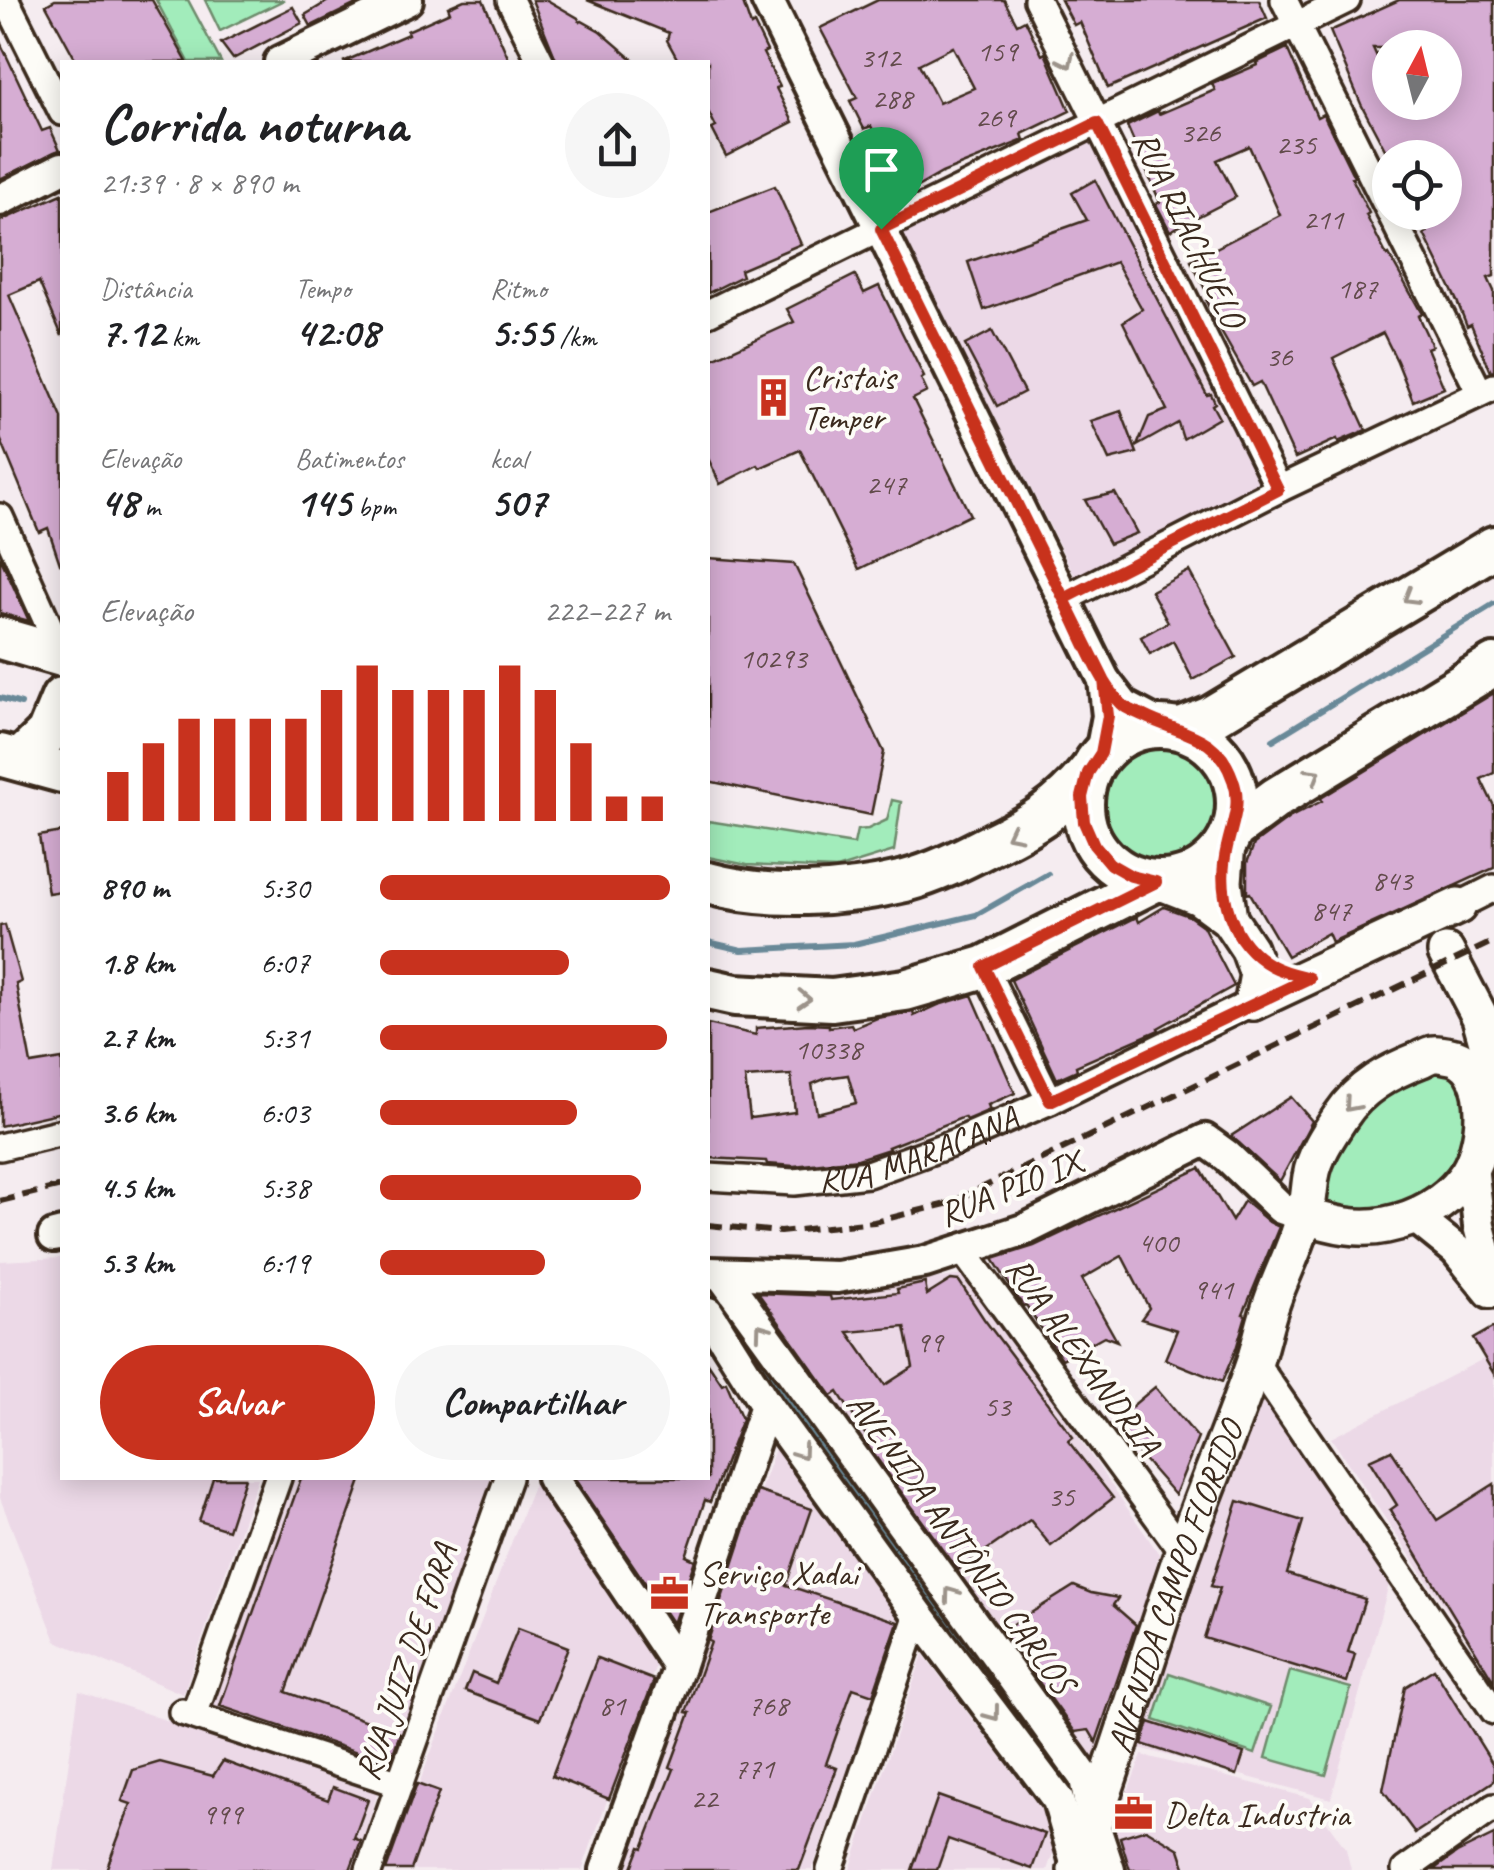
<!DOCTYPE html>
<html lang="pt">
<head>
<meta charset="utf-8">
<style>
	:root { --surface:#fff; --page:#f6f6f6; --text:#202124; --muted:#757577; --accent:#c8321e }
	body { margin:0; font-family:Caveat,sans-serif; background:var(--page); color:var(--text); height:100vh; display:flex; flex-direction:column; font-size:38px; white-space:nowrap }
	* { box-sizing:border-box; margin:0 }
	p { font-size:32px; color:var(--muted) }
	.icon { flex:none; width:55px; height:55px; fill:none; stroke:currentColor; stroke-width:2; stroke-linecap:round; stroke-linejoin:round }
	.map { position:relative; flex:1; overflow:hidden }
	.drawer { position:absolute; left:60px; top:60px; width:650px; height:1420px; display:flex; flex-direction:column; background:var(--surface); border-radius:0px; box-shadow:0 5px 25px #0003 }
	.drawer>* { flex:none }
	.needle { width:65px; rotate:7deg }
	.tools { position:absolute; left:1372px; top:30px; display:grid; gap:20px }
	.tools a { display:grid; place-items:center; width:90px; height:90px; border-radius:50%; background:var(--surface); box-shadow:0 5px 25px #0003; font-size:50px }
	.pin { position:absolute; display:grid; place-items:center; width:85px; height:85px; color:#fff; margin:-102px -42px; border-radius:50% 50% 50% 0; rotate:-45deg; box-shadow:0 0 10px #0007 }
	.pin .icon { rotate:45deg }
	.round { display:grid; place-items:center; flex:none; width:105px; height:105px; border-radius:52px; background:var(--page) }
	.summary { display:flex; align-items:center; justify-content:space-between; height:170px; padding:0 40px }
	h1 { font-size:55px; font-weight:600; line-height:75px }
	.figures { display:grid; grid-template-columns:repeat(3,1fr); gap:15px; height:170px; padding:10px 40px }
	.figures div { display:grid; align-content:center }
	.figures b { font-size:42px; font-weight:600 }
	.figures small { font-size:28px; font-weight:400 }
	.figures p { font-size:28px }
	.chart { height:280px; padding:20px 40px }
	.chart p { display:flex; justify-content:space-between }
	.chart svg { width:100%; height:180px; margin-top:10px; stroke:var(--accent); stroke-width:6 }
	.primary-button { display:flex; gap:20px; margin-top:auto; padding:20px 40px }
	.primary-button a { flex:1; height:115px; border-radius:60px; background:var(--accent); color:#fff; font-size:40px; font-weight:600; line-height:115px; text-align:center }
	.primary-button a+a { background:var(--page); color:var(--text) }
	ul { padding:0 40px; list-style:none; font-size:32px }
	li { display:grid; grid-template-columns:160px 120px 1fr; align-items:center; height:75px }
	li i { height:25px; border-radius:12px; background:var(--accent) }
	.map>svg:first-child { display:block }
	.built { fill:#ecd9e7 }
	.green { fill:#a2ecbb; stroke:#6e8b6c; stroke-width:2.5 }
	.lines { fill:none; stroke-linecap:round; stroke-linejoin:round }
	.stream { stroke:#698998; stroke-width:6 }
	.building { fill:#d6add3; stroke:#3b2a1e; stroke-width:2.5; fill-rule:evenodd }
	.minor-casing { stroke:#3b2a1e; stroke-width:32 }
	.tertiary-casing { stroke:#3b2a1e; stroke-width:38 }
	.secondary-casing { stroke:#3b2a1e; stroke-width:42 }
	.primary-casing { stroke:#3b2a1e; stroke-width:48 }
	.minor { stroke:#fdfcf7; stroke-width:25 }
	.tertiary { stroke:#fdfcf7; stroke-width:30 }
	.secondary { stroke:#fdfcf7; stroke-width:35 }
	.primary { stroke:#fdfcf7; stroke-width:40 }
	.rail { stroke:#3b2a1e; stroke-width:6; stroke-dasharray:15 8; stroke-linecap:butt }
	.oneway { stroke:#9c938a }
	.route-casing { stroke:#fff; stroke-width:20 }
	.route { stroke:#c8321e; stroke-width:12 }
	.labels { text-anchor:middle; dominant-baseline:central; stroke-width:8; stroke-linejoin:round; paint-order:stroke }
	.number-label { font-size:30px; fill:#624b4b }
	.street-label { font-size:35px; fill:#3b2a1e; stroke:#fdfcf7 }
	.poi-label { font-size:35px; fill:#3b2a1e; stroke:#fdfcf7; text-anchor:start }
</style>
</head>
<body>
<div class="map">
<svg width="1494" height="1870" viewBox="0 0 1494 1870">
	<rect width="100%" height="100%" fill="#f5ecf0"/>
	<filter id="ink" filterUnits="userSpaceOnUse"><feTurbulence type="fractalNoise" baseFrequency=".01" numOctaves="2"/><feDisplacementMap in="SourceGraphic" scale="20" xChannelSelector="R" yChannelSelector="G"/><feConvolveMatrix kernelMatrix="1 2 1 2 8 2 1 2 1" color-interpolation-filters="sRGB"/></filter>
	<g filter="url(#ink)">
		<g class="built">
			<polygon points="1088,139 1264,487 1075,576 900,230"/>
			<polygon points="62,1258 62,1478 258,1478 183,1694 56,1641 0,1498 0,1261"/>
			<polygon points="966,1275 1159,1554 1096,1770 758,1298"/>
			<polygon points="1489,1356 1494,1362 1494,1680 1331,1438"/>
			<polygon points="1259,1386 1389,1584 1331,1799 1136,1747"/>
			<polygon points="775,1449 903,1614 812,1870 626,1870"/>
			<polygon points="295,1478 491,1478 389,1773 202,1712"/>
			<polygon points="535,1481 657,1662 582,1870 386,1870"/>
			<polygon points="923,1654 1060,1834 1047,1870 850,1870"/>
			<polygon points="79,1691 378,1791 354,1870 53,1870"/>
			<polygon points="1142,1755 1310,1798 1346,1849 1351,1870 1130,1870 1114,1827"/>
		</g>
		<g class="green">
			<polygon points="156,0 188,0 221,62 189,62"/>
			<polygon points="205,0 284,0 220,31"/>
			<circle cx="1162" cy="802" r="64"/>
			<polygon points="892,800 901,802 894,851 836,869 747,865 708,857 708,821 854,844 857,830 868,829 887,820"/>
			<polygon points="1431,1063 1467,1068 1472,1125 1446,1173 1408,1205 1349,1216 1320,1211 1343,1120"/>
			<polygon points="1290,1671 1351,1688 1326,1775 1266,1758"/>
			<polygon points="1169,1673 1271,1707 1255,1754 1154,1720"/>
		</g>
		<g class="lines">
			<g class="stream">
				<polyline points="0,698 21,704"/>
				<polyline points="1273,740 1494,604"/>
				<polyline points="708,942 742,950 854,944 976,915 1048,874"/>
				<polyline points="725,1311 1025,1731"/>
			</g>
		</g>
		<g class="building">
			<polygon points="55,0 152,0 187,62 77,62 46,5"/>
			<polygon points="330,0 364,0 311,26 305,15"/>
			<polygon points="464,0 483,0 510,62 343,62 408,34 407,31 450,12 448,7"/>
			<polygon points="532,0 547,0 578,18 580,22 582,21 600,31 636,62 557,62"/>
			<polygon points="587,0 742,0 751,26 754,24 767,51 763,53 780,87 776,88 793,122 726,156 712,129 716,127 708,111 708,62 679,62 667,40 669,33"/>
			<path d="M878,0H1004L1017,24L1025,20L1042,55L1045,53L1070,111L1022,134L1024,140L942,173L903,195L889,168L892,166L871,126L864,129L850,101L857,98L820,28ZM953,47L974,88L939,103L919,64Z"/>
			<polygon points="1061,0 1259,0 1267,18 1108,88 1080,22 1074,25"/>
			<path d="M1399,0H1494V276L1488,278L1494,291V371L1491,372L1471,324L1467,326L1457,301L1424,234L1427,232L1417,212H1445V158H1390V159L1361,104L1330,31ZM1373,48H1445V102H1390V85Z"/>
			<polygon points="293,7 302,23 233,59 221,43"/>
			<polygon points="0,42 42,131 50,128 60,150 0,179"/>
			<polygon points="1287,48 1317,117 1323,114 1354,177 1352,178 1369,213 1366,215 1387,256 1389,255 1422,314 1418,316 1432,346 1427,348 1444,388 1413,401 1397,361 1383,333 1333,358 1366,430 1338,442 1337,439 1295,458 1260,382 1252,386 1219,328 1206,301 1210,299 1191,261 1280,215 1249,146 1217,160 1236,197 1170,231 1156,204 1160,202 1127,126 1158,111 1159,114 1215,90 1212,84 1257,65 1256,63"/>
			<polygon points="1095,180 1207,395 1211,394 1215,403 1212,405 1219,418 1183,439 1178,423 1137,446 1149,417 1167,410 1123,322 1142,309 1116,262 984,310 968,262 1087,220 1072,193"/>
			<polygon points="775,186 801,244 740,270 742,276 708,293 708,212"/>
			<polygon points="62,194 62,336 39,282 9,295 62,418 62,563 60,564 48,528 39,532 0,438 0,221"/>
			<polygon points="855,275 864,293 879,286 924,377 921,379 927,392 913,399 970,515 859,569 800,450 760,468 758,465 720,484 708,458 708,361 794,322 787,309"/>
			<polygon points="992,331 1024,392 997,406 965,345"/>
			<polygon points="1121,411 1137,453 1109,460 1091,421"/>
			<polygon points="1115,493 1137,533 1109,544 1085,500"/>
			<polygon points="0,557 29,621 0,613"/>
			<polygon points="708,558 794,564 884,752 871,815 708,781"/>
			<polygon points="1189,571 1236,657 1193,680 1173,641 1150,654 1141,637 1168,622 1151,591"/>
			<polygon points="1494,693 1494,773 1481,779 1494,806 1494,868 1332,942 1328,933 1287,956 1250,893 1247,894 1247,863 1254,844 1289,818 1322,801 1321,798"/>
			<polygon points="62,832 62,891 48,893 39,836"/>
			<polygon points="1164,907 1189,916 1203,926 1234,986 1158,1028 1159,1030 1076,1066 1077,1070 1057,1079 1011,980 1137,917 1139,922"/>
			<polygon points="5,925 21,982 16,984 31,1064 62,1059 62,1112 0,1126 0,926"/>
			<path d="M972,995L1015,1093L988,1105L990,1110L966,1120L964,1117L888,1147L889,1149L858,1159L794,1166L767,1164L766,1161L708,1158V1024L756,1035V1028L808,1024L829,1025V1027L851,1024L853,1028L877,1018L913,1012L914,1016L938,1005ZM791,1075L795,1112L750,1118L745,1078ZM848,1075L856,1103L817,1113L812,1084L827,1078Z"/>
			<polygon points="1291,1097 1312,1121 1280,1181 1231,1136"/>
			<polygon points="1200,1168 1232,1221 1244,1201 1269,1222 1279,1227 1243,1314 1246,1315 1236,1349 1222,1382 1165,1359 1177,1330 1141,1319 1149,1308 1122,1256 1082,1279 1117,1341 1104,1336 1062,1359 1026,1305 1023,1306 993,1259 1034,1246"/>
			<path d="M951,1280L959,1281L984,1319L1073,1437L1068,1441L1113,1498L1051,1546L1030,1520L958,1570L867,1445L871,1443L838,1392L832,1396L758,1293L830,1296L831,1300L898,1293L897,1289L925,1283L927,1295ZM905,1327L913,1367L885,1385L848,1332Z"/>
			<polygon points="1494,1327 1494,1374 1473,1339"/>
			<polygon points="708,1363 722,1384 726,1382 742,1419 710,1502 705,1500 686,1556 695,1560 673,1624 574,1478 708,1478"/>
			<polygon points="1155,1387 1198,1438 1175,1495 1112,1423"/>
			<polygon points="1391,1450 1437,1520 1494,1484 1494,1682 1390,1510 1397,1505 1369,1460"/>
			<polygon points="213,1478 245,1478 228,1530 199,1521"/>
			<polygon points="301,1478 362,1478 286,1692 400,1733 390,1763 220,1706"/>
			<polygon points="757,1491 812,1509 786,1585 898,1622 873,1695 853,1688 826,1764 837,1768 799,1870 631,1870 640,1847 643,1848 674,1769 670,1767 690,1713 686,1712 711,1642 708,1641"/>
			<polygon points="1238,1501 1303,1521 1287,1574 1365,1599 1348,1652 1355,1654 1347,1682 1204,1638 1220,1588 1211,1586"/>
			<polygon points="1074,1586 1091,1593 1118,1598 1113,1605 1136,1625 1096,1742 1089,1730 1075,1732 1002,1631"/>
			<polygon points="518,1628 568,1647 540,1719 465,1691 472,1673 496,1683"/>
			<polygon points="597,1658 654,1680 609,1799 552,1776"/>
			<polygon points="1434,1669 1494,1766 1494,1781 1415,1833 1383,1790 1405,1687"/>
			<polygon points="1149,1722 1244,1753 1237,1775 1142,1744"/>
			<polygon points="223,1761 328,1800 333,1787 368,1800 354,1838 361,1841 350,1870 106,1870 131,1804 122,1801 133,1770 160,1762 213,1776"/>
			<polygon points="417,1784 439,1792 411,1870 386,1870"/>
			<polygon points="938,1796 1045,1834 1032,1869 948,1839 937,1870 912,1870"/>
			<polygon points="1146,1829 1179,1849 1186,1870 1130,1870 1120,1837"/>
			<polygon points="1494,1835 1494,1870 1433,1870 1457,1853"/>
		</g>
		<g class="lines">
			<defs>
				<g id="minor">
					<polyline points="6,0 62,112"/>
					<polyline points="510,0 541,62"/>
					<polyline points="1037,0 1279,489"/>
					<polyline points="1284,0 1480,393"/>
					<polyline points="708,313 1347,0"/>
					<polyline points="0,517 62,655"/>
					<polyline points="1064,599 1279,489 1494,387"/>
					<polyline points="1458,906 1494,888"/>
					<polyline points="984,967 1050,1101"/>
					<polyline points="0,1147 62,1132"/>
					<path id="s1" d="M708,1177L794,1182L868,1174L956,1142L1050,1101L1253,1002"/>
					<polyline points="963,1251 1183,1552"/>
					<polyline points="1255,1362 1494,1711"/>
					<polyline points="182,1712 400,1784"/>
					<polyline points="194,1715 278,1478"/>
					<polyline points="369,1870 508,1478"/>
					<polyline points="830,1870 918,1614"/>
					<polyline points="1405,1870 1494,1807"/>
				</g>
				<g id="tertiary">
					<polyline points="767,0 1104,680 1124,706 1164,727"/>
					<polyline points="280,62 407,0"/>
					<polyline points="0,200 62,168"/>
					<polyline points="1101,753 1108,716 1104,680"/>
					<polyline points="1472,1166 1479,1226 1494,1285"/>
					<polyline points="1415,1217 1456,1250 1490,1292"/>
					<polyline points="54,1236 62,1234"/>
					<polyline points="710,1273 837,1277 925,1262 1026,1229 1205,1140 1227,1156 1281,1208 1305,1216"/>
					<polyline points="721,1274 1085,1778 1093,1822 1109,1870"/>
					<polyline points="708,1313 766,1405 918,1614 1058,1800 1078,1870"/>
					<polyline points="552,1478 679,1667"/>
					<polyline points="606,1870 679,1667 766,1405"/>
				</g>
				<g id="secondary">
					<polyline points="1227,843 1224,882 1229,919"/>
					<polyline points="1161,882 1199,897 1229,919 1249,949 1258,974 1253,1002"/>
					<polyline points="1446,952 1480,1017 1487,1042 1487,1094"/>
					<polyline points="1253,1002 1458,906"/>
					<path id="s2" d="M1076,1870C1115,1766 1146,1659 1182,1555C1204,1491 1232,1428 1254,1364C1261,1343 1265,1320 1273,1299C1283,1271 1298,1243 1305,1214C1309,1202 1309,1189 1311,1177C1314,1156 1329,1134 1341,1116C1360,1087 1388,1072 1419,1060C1424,1058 1428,1055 1433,1054C1439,1053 1450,1056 1455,1057C1494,1071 1488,1150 1463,1180C1444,1204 1416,1219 1386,1225C1358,1231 1332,1224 1305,1216"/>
				</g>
				<g id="primary">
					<polyline points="0,638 62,656"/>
					<circle cx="1160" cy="804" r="77"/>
					<polyline points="1181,729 1211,717 1494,547"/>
					<polyline points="0,755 62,772"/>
					<polyline points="21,759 47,734 62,698"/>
					<polyline points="1234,829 1276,798 1494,665"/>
					<path d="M708,883C771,900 842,896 905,881C935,873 963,859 990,845C1031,825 1059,809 1088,773"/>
					<polyline points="708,989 735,995 832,1000 905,990 984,967 1155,881"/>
				</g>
			</defs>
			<use href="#minor" class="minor-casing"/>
			<use href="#tertiary" class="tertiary-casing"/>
			<use href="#secondary" class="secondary-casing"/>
			<use href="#primary" class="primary-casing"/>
			<use href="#minor" class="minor"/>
			<use href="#tertiary" class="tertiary"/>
			<use href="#secondary" class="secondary"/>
			<use href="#primary" class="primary"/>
			<g class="rail">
				<polyline points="0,1201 62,1186"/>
				<polyline points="708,1225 780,1232 874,1222 950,1203 1494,941"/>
			</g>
		</g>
		<defs><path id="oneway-chevron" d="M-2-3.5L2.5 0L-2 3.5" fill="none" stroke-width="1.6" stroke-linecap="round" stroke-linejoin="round" transform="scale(2.5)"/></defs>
		<g class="oneway">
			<use href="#oneway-chevron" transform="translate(1067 61) rotate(64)"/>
			<use href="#oneway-chevron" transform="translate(1410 597) rotate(149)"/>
			<use href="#oneway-chevron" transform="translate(1314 775) rotate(-31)"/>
			<use href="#oneway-chevron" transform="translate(1013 834) rotate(153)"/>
			<use href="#oneway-chevron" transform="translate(804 999) rotate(3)"/>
			<use href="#oneway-chevron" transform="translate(1351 1105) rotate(131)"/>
			<use href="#oneway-chevron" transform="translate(762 1330) rotate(-126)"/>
			<use href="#oneway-chevron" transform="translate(801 1452) rotate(54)"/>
			<use href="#oneway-chevron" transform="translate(951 1594) rotate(-126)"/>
			<use href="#oneway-chevron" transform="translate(993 1714) rotate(53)"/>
		</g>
	</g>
	<g class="lines" filter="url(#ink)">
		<defs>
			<path id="route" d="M881,229L1104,680L1108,716L1101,753L1088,773L1082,797L1084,822L1094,845L1110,864L1131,876L1156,882L984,967L1050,1101L1309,978C1297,975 1283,972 1272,966C1230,943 1216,892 1227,847C1232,823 1242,804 1233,780C1217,732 1181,735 1144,716C1138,713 1129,710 1124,706C1101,686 1078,627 1064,599L1278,490L1097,123L881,229"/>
		</defs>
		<use href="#route" class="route-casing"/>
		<use href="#route" class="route"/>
	</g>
	<defs>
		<symbol id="building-bare" viewBox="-9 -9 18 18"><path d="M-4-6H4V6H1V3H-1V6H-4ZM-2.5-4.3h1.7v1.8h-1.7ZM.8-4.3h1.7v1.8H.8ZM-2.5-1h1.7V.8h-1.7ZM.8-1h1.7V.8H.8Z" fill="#c8321e" stroke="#fdfcf7" stroke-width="2.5" paint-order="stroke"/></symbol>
		<symbol id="office-bare" viewBox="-9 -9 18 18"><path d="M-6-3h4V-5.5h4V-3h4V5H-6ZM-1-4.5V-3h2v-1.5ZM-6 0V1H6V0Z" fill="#c8321e" stroke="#fdfcf7" stroke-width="2.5" paint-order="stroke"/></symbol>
	</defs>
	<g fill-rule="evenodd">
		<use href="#building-bare" x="746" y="370" width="55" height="55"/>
		<use href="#office-bare" x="642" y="1566" width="55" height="55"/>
		<use href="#office-bare" x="1106" y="1786" width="55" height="55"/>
	</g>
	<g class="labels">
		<g class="number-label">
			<text x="997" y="51">159</text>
			<text x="880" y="57">312</text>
			<text x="892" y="98">288</text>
			<text x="995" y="117">269</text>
			<text x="1200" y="132">326</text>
			<text x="1296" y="144">235</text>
			<text x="1323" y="219">211</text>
			<text x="1357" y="288">187</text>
			<text x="1279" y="356">36</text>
			<text x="886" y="484">247</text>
			<text x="773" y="658">10293</text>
			<text x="1392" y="880">843</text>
			<text x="1331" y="910">847</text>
			<text x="828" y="1049">10338</text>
			<text x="1158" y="1242">400</text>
			<text x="1213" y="1289">941</text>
			<text x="929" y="1342">99</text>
			<text x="997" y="1406">53</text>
			<text x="1061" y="1496">35</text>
			<text x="612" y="1705">81</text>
			<text x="768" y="1705">768</text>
			<text x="754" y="1768">771</text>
			<text x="704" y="1798">22</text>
			<text x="222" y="1814">999</text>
		</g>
		<g class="street-label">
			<text transform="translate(1189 229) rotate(64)">RUA RIACHUELO</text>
			<text stroke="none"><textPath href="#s1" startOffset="215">RUA MARACANÃ</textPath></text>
			<text transform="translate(1010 1188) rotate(-22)">RUA PIO IX</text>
			<text transform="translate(1083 1356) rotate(54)">RUA ALEXANDRIA</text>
			<text transform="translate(961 1543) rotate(54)">AVENIDA ANTÔNIO CARLOS</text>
			<text stroke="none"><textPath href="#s2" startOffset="300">AVENIDA CAMPO FLORIDO</textPath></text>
			<text transform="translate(406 1662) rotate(-71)">RUA JUIZ DE FORA</text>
		</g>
		<g class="poi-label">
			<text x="803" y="377">Cristais<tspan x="803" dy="40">Temper</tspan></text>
			<text x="699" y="1573">Serviço Xadai<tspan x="699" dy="40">Transporte</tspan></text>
			<text x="1164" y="1814">Delta Industria</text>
		</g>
	</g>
</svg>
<div class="tools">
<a><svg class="needle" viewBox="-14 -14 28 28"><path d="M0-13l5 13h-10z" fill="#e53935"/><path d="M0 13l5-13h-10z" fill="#757577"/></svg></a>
<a><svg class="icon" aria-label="locate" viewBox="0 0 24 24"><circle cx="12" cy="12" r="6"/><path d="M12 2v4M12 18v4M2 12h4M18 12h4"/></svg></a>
</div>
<div class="pin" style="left:881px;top:229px;background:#1e9e55"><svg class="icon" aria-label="arrive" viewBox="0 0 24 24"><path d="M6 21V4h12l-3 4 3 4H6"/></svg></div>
<section class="drawer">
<div class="summary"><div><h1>Corrida noturna</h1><p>21:39 · 8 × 890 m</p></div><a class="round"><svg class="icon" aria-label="share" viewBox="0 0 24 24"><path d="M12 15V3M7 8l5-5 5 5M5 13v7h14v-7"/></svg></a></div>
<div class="figures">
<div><p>Distância</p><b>7.12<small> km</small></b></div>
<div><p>Tempo</p><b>42:08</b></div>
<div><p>Ritmo</p><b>5:55<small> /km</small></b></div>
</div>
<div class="figures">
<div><p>Elevação</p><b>48<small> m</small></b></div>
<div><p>Batimentos</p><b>145<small> bpm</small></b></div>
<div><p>kcal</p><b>507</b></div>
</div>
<div class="chart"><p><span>Elevação</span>222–227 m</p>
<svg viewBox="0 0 160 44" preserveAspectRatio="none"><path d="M5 44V32M15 44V25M25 44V19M35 44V19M45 44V19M55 44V19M65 44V12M75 44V6M85 44V12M95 44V12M105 44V12M115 44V6M125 44V12M135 44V25M145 44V38M155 44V38"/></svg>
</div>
<ul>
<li><b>890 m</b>5:30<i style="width:100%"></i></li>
<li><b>1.8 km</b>6:07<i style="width:65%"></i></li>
<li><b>2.7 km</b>5:31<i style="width:99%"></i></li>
<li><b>3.6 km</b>6:03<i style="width:68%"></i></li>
<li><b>4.5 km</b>5:38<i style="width:90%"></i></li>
<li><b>5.3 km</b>6:19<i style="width:57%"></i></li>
</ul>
<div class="primary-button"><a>Salvar</a><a>Compartilhar</a></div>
</section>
</div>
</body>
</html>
